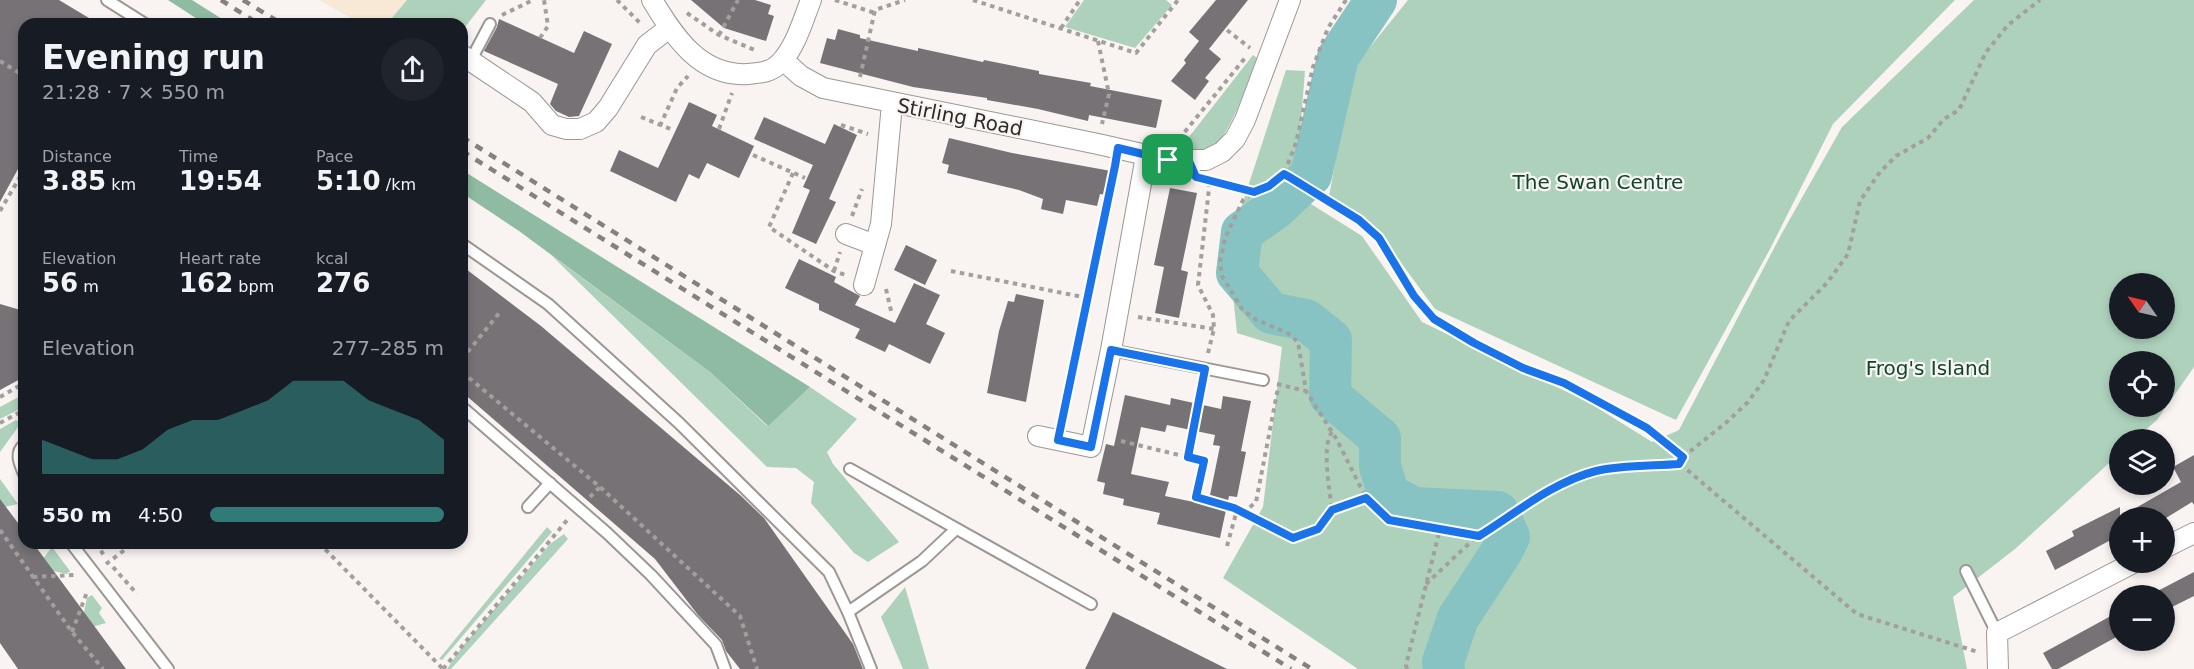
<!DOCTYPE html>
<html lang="en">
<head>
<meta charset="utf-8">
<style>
	:root { --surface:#171b24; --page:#20242c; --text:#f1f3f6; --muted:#9ea1a6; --accent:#327a77 }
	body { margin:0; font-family:"DejaVu Sans",sans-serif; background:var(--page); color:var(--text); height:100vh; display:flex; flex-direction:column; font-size:22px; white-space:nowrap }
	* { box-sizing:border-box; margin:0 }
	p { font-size:20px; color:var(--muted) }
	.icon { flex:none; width:33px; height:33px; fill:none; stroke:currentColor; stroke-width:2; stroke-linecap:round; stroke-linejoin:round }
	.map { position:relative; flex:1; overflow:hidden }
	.drawer { position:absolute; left:18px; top:18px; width:450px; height:531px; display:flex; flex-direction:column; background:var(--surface); border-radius:18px; box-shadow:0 3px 9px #0003 }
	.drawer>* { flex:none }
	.needle { width:39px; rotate:304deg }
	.controls { position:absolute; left:2109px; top:273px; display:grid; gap:12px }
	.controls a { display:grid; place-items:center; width:66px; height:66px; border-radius:50%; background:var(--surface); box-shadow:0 3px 9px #0003; font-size:30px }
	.pin { position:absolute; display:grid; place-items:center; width:51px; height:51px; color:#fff; margin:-26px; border-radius:12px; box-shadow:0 3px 9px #0006 }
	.round { display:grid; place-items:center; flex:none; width:63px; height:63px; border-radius:32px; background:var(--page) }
	.overview { display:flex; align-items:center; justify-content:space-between; height:102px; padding:0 24px }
	h1 { font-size:33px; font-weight:800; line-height:45px }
	.metrics { display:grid; grid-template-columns:repeat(3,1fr); gap:9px; height:102px; padding:6px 24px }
	.metrics div { display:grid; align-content:center }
	.metrics b { font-size:26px; font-weight:800 }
	.metrics small { font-size:16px; font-weight:400 }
	.metrics p { font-size:16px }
	.chart { height:168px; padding:12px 24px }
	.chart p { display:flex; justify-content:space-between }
	.chart svg { width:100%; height:108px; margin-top:6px; fill:var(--accent); opacity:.7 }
	ul { padding:0 24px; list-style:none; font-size:20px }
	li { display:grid; grid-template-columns:96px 72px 1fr; align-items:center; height:45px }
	li i { height:15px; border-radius:8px; background:var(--accent) }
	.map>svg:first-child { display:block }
	.education { fill:#f7e9d6 }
	.green { fill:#aed1bc; fill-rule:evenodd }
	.forest { fill:#8ebba1 }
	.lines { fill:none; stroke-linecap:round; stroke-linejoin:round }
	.river { stroke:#88c3c3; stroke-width:42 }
	.building { fill:#767276; fill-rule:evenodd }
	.lane-casing { stroke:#9c9795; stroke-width:14 }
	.street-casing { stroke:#9c9795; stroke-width:22 }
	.path { stroke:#a39f9d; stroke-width:4; stroke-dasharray:4.5 4.5; stroke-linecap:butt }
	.lane { stroke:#fff; stroke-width:10 }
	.street { stroke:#fff; stroke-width:20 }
	.rail { stroke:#84817f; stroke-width:4.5; stroke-dasharray:8 8; stroke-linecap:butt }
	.route-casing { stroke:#fff; stroke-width:12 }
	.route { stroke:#1a73e8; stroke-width:8 }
	.labels { text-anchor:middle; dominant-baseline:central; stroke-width:4.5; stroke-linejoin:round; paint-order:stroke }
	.street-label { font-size:20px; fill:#2c2a29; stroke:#f9f4f1 }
	.park-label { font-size:20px; fill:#0d462d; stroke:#f9f4f1 }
</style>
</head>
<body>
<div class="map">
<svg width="2194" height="669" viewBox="0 0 2194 669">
	<rect width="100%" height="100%" fill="#f9f4f1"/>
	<polygon class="education" points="319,0 486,0 462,31 462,24 362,24"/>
	<g class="green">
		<polygon points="407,0 486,0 462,31 462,24 387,24"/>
		<polygon points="1084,0 1166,0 1172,5 1135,48 1065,27"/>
		<polygon points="1408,0 1955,0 1833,124 1770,249 1676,420 1435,309 1377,230 1329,196 1353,68"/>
		<path d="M1974,0H2194V367L2157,420L2135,439L2120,440L2119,454L2015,549L1953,597L1967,669H1358L1223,578L1263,507L1282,347L1237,333L1228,248L1286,70L1305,71L1295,194L1362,236L1422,322L1588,402L1652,442L1679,430L1782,233L1842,127ZM2120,284H2164V328H2120ZM2120,362H2164V406H2120Z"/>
		<path d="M1253,55L1257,58C1247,81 1230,143 1206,151C1198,154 1186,151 1178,151Z"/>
		<polygon points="551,255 710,372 767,426 810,387 857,419 827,452 833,464 899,542 868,562 854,553 811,503 814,482 796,468 767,467"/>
		<polygon points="24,394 24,407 0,419 0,407"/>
		<polygon points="16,420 21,423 0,452 0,429"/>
		<polygon points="0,479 18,504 4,507 0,501"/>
		<polygon points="547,527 552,532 442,660 439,659"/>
		<polygon points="564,534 568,539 451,669 447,669 462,647 550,544"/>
		<polygon points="52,547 70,571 67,574 48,570 42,560"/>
		<polygon points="905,587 929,669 903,669 881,617"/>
		<polygon points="92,595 102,608 99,613 106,623 92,627 83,617 87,598"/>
	</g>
	<g class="forest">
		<polygon points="168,0 192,0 230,24 205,24"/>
		<polygon points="462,170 810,387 768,426 710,372 519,231 462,193"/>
	</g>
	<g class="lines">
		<polyline class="river" points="1376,0 1338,57 1311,175 1276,208 1242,232 1237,273 1271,313 1306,320 1331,340 1330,396 1380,438 1380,467 1389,495 1414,508 1498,512 1509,537 1502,551 1458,618 1443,662 1444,669"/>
	</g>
	<g class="building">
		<polygon points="0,0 59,0 99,24 24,24 24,158 0,202"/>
		<polygon points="691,0 755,0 771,5 768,14 774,16 766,41 724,28"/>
		<polygon points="1216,0 1248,0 1209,49 1221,59 1205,78 1209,81 1195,100 1171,81 1186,63 1184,60 1199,41 1189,32"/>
		<polygon points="499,19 574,53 584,31 612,44 579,116 569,117 556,111 550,104 558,84 484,51 497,27"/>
		<polygon points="838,29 860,35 860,38 895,46 918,51 918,48 983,62 984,60 1039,71 1039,74 1091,83 1090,86 1162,100 1156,128 1089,115 1088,121 1038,109 987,100 987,98 913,87 820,63 827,38 835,40"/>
		<polygon points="689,102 717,115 712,126 754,146 739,178 707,163 699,179 689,174 676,202 610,171 619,150 658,168"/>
		<polygon points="764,117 825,144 834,124 857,135 829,199 836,202 816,244 792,233 810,190 803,187 813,165 754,139"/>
		<polygon points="949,138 1012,153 1111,171 1106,195 1100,194 1097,206 1066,200 1063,214 1041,209 1043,199 1019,190 947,173 949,165 942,163"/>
		<polygon points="1170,188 1197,193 1181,270 1188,272 1179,318 1155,313 1164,267 1154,265"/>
		<polygon points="906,245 937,260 925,285 894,270"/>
		<polygon points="799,259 836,277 834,282 860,296 855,305 895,323 914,283 940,295 926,324 945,333 930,364 889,344 885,352 855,338 860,329 819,310 819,304 785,288"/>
		<polygon points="462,266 541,326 740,495 764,518 853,644 863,669 740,669 726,651 722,640 698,615 655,559 462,392"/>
		<polygon points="1016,294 1044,300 1026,402 987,393 999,331 1008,301 1014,302"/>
		<polygon points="0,304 24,311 24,377 0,390"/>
		<path d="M1125,395L1170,405L1171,398L1221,409L1223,396L1251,401L1241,451L1246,452L1237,497L1229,496L1220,538L1157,524L1160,513L1123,505L1124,499L1103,494L1105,483L1097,481L1106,444L1114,446ZM1167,425L1215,435L1213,445L1220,446L1208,505L1165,496L1169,482L1131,474L1141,427L1165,432Z"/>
		<polygon points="2194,455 2194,505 2192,502 2166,518 2120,518 2120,535 2055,570 2046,551 2074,536 2072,531 2120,507 2120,517 2181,482 2173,467"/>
		<polygon points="0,499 24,531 24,543 33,543 126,669 18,669 0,643"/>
		<polygon points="2194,572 2194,596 2164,611 2164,596 2148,596"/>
		<polygon points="2120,611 2120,635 2058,669 2052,669 2043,653"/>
		<polygon points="1113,612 1227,669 1085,669"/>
	</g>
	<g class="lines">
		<defs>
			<g id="lane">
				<polyline points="107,0 145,24"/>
				<polyline points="471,60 490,24"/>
				<polyline points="462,244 548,304 679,423 829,572 848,612 871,669"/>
				<polyline points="1111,350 1263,380"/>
				<polyline points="462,407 607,533 651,575 716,645 725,669"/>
				<path d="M24,445C14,453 20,464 24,474"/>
				<polyline points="850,469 1091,604"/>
				<polyline points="528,507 550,483"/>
				<polyline points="71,543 168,669"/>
				<polyline points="1966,571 1997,633"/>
				<polyline points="848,612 922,561 956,529"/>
			</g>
			<g id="street">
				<path d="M652,0C674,36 700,77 748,74C761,73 772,72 781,62C796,46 803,20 811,0"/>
				<polyline points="462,55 532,102 552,125 566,129 580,129 596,122 608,108 647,45 669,28"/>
				<polyline points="783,60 801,76 823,88 1098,144 1168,160 1206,160 1222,152 1235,139 1245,120 1290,0"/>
				<polyline points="846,234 875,245"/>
				<polyline points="864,285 881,224 892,104"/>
				<polyline points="1038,436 1091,447 1111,350 1146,156"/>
				<polyline points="2164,548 2194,533"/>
				<polyline points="1998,669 1997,633 2135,562"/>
			</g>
		</defs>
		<use href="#lane" class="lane-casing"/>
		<use href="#street" class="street-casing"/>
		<g class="path">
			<polyline points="617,0 640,23"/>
			<polyline points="835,0 875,13"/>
			<polyline points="973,0 1136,53 1178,0"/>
			<path d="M1346,0L1328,28L1313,67L1296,143L1284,174L1269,186L1254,192L1243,200L1225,238L1220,262L1222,276L1242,309L1255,319L1289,334L1298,342L1306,391L1337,440L1366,498L1389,520L1399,523L1475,537C1496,532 1529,502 1549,490C1591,467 1633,467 1679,463L1857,614L1978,652"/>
			<polyline points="687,13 719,35 757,51"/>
			<polyline points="502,15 533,0"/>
			<polyline points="1061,28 1080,0"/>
			<polyline points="1227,30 1250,48"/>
			<polyline points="719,35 738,0"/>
			<polyline points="540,38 548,26 544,0"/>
			<polyline points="1098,41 1109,94 1102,124"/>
			<polyline points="0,61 24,76"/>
			<polyline points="860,77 875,10 905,0"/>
			<polyline points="641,117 673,130"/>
			<polyline points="841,125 868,134"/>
			<polyline points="660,126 677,88 688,76"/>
			<polyline points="719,129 732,93"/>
			<polyline points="1179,139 1245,58"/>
			<polyline points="753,155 805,178"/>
			<polyline points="793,173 769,227 834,271 845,275"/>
			<polyline points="1284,174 1359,220 1379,238 1414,296 1434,319 1474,343 1523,368 1564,383 1647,428 1683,457 1679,463"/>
			<polyline points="1211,181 1254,192"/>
			<polyline points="0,211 24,170"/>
			<polyline points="852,216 862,189"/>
			<polyline points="834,271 840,252"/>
			<polyline points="951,271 1088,298"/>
			<polyline points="886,289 892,315"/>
			<polyline points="1138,317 1214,329"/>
			<polyline points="1208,353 1214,329 1213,315 1198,285 1210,180"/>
			<polyline points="462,359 500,312"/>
			<polyline points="462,372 600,487 740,616 757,669"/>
			<polyline points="1277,384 1306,391"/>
			<polyline points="0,397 24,383"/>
			<polyline points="1062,421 1115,167"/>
			<polyline points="0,423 24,410"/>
			<path d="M1332,432C1321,446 1330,492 1332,510"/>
			<polyline points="1121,441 1204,461 1196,497 1234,508 1293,538 1318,529 1332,510 1366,498"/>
			<polyline points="1188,457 1202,384"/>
			<polyline points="1683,457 1728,421 1748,402 1764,380 1789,321 1827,283 1848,254 1860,201 1880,172 1896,156 1928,138 1944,119 1959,110 1986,52 2008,25 2040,0"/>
			<polyline points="590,497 600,487"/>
			<polyline points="1243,513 1256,502 1278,388"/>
			<polyline points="0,530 72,632 103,669"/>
			<polyline points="96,543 105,557"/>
			<polyline points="319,543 443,669"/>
			<polyline points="1227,546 1237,510"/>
			<polyline points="106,564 134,543"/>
			<polyline points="113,567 137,594"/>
			<polyline points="33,577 75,575"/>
			<polyline points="1426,584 1475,538"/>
			<polyline points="72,632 87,592"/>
			<polyline points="443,669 568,519"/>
			<polyline points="1407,669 1406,665 1440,529"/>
		</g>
		<use href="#lane" class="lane"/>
		<use href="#street" class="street"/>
		<g class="rail">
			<polyline points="221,0 259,24"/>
			<polyline points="243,0 282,24"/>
			<polyline points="462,137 1312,669"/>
			<polyline points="462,151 1291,669"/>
		</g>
	</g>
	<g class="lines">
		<defs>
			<path id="route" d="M1118,148L1168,160L1189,161L1196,177L1254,192L1269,186L1284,174L1291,178L1359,220L1379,238L1414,296L1434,319L1474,343L1523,368L1564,383L1647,428L1683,457L1679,464C1653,466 1621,465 1596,471C1553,482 1516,513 1479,536L1389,520L1366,498L1332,510L1318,529L1293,538L1234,508L1196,497L1204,461L1188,457L1205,369L1111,350L1091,447L1058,440L1115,166Z"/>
		</defs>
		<use href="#route" class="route-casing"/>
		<use href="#route" class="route"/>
	</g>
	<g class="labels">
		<g class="street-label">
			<text transform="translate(960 117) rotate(11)">Stirling Road</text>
		</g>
		<g class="park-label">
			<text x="1598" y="182">The Swan Centre</text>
			<text x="1928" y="368">Frog's Island</text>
		</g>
	</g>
</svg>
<div class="controls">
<a><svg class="needle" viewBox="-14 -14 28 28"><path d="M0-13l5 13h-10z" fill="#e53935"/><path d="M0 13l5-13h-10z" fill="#9ea1a6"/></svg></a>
<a><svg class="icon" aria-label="locate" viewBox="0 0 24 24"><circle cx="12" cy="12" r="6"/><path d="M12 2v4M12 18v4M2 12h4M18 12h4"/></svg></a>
<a><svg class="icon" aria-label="layers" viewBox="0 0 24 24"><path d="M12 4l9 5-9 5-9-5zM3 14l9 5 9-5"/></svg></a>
<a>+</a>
<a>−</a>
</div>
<div class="pin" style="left:1168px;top:160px;background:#1e9e55"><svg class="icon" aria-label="arrive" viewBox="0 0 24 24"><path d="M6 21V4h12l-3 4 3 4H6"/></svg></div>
<section class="drawer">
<div class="overview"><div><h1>Evening run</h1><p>21:28 · 7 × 550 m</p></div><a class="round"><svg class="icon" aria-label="share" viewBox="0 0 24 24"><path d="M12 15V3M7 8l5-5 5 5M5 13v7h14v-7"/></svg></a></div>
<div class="metrics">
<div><p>Distance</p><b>3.85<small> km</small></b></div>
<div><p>Time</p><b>19:54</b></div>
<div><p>Pace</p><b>5:10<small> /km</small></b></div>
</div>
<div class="metrics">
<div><p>Elevation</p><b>56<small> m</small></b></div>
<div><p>Heart rate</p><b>162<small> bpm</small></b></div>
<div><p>kcal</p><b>276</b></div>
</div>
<div class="chart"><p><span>Elevation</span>277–285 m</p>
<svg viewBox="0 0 160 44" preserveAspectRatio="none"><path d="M0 44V30L10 34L20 38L30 38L40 34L50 26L60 22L70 22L80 18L90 14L100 6L110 6L120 6L130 14L140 18L150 22L160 30V44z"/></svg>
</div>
<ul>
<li><b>550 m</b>4:50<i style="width:100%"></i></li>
</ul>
</section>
</div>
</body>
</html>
